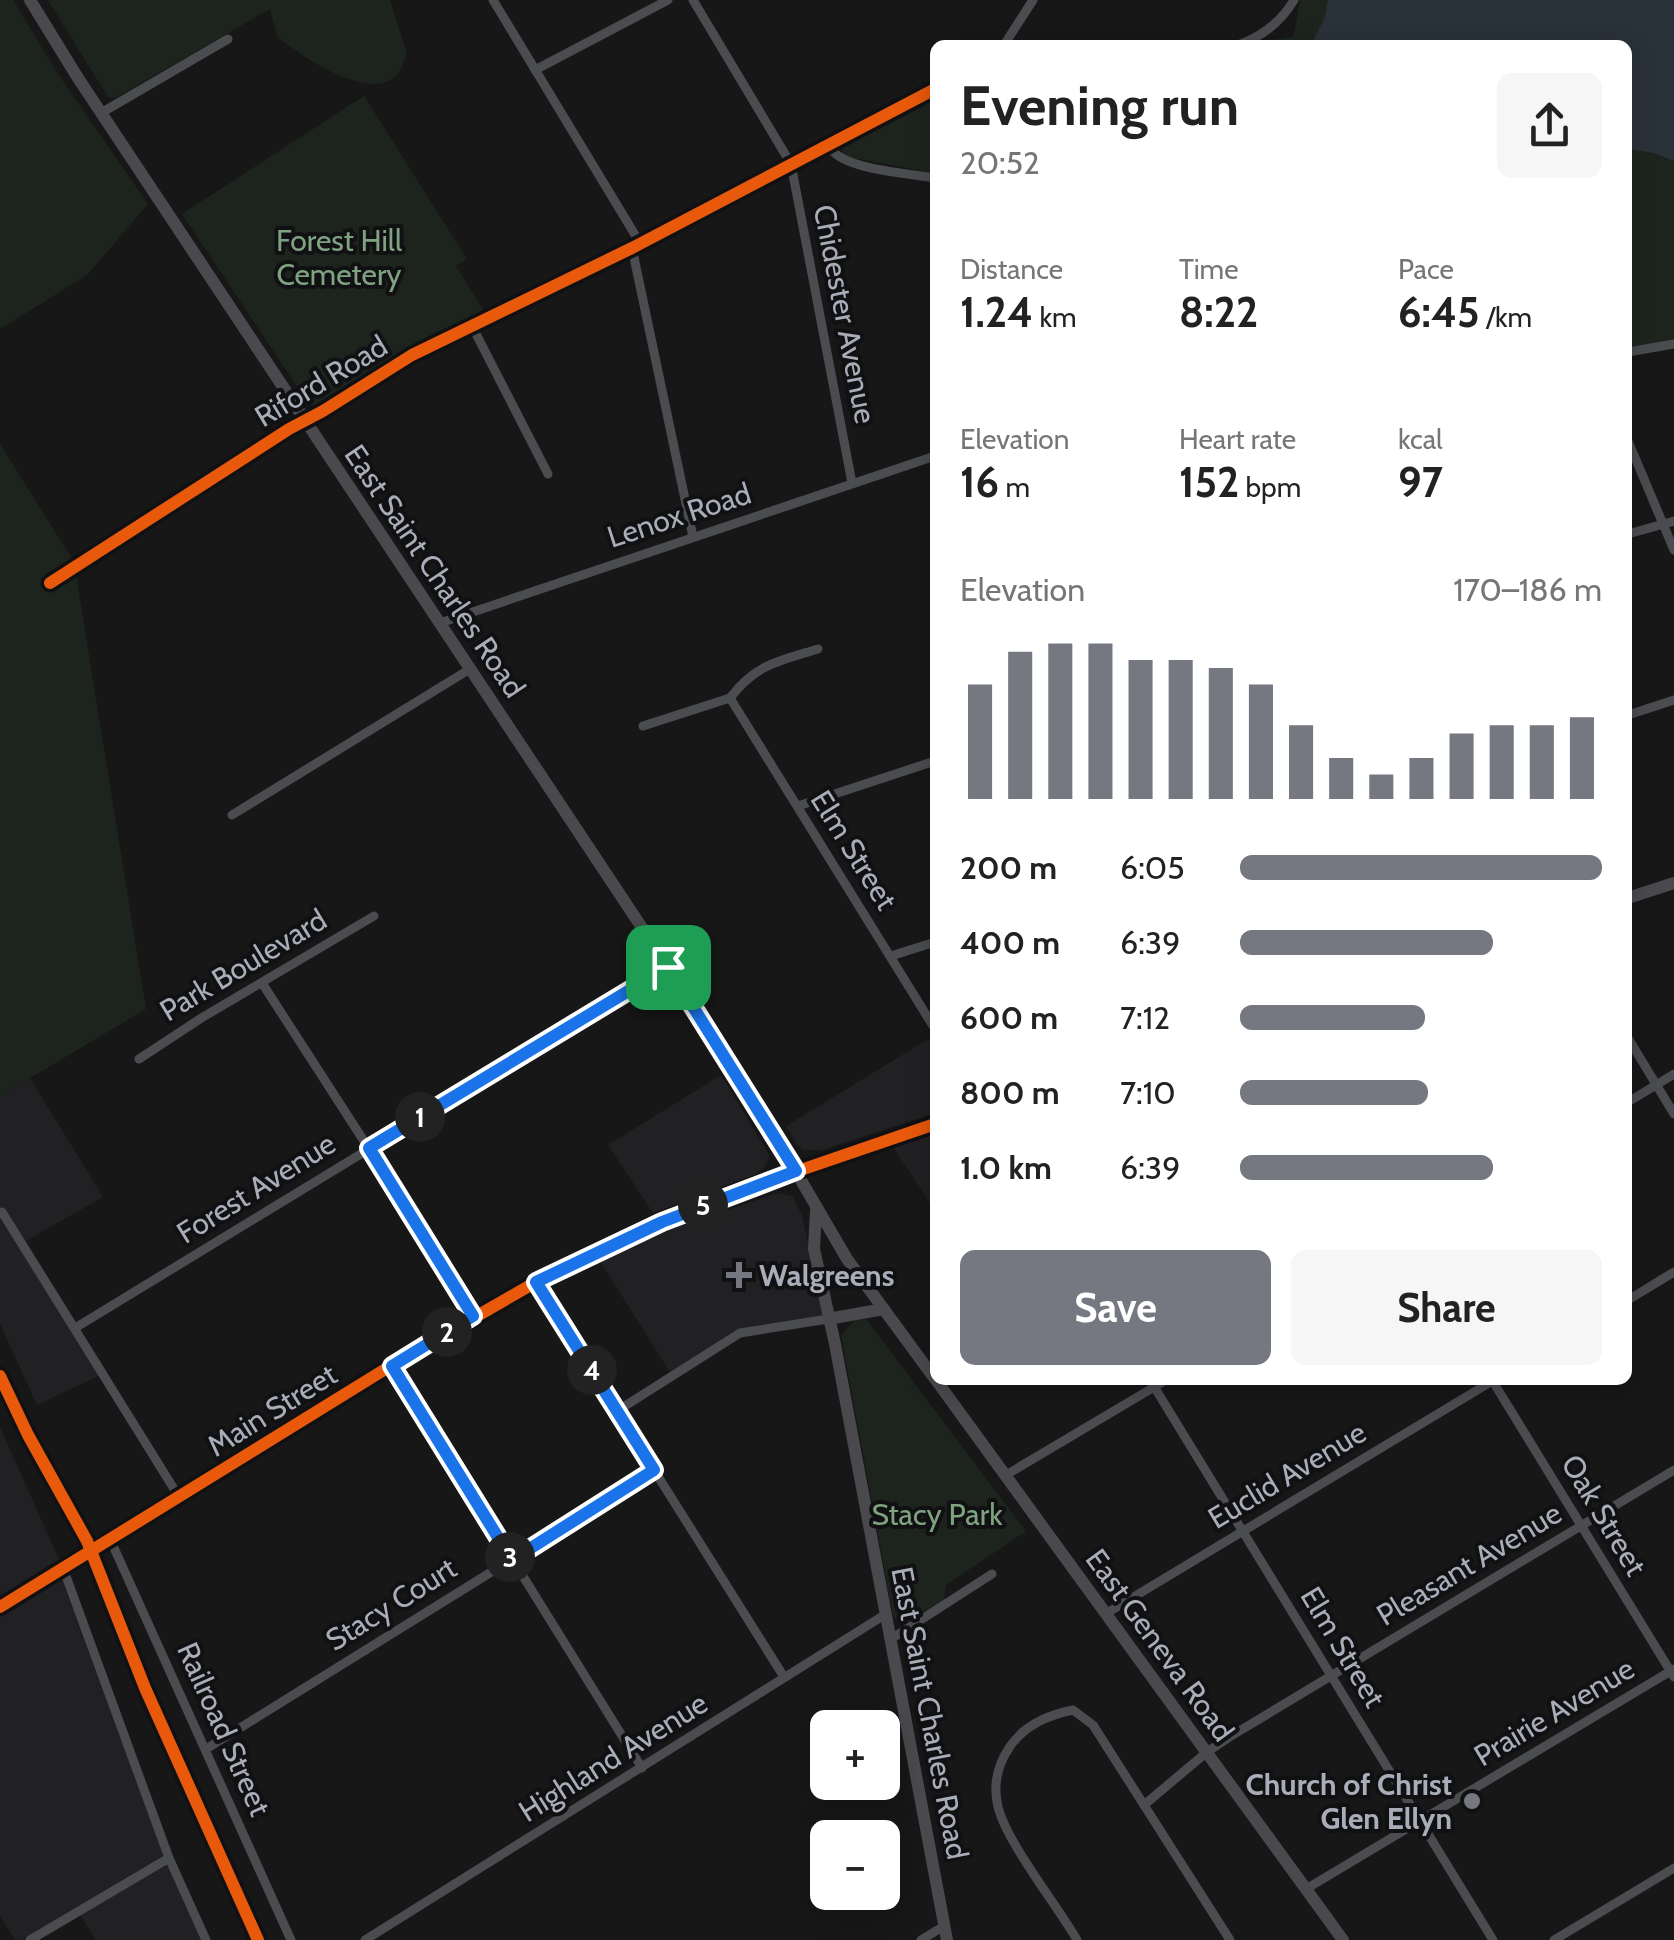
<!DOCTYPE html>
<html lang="en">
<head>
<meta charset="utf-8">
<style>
	:root { --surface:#fff; --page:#f6f6f6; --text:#222; --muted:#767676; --accent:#757880 }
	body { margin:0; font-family:Cabin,sans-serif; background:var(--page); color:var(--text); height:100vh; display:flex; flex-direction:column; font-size:38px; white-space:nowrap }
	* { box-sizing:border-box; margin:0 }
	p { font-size:32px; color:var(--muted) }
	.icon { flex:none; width:55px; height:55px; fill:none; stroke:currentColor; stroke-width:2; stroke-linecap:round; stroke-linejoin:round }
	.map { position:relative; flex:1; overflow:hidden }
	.sheet { position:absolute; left:930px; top:40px; width:702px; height:1345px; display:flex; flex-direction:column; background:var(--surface); border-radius:15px; box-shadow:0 5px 25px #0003 }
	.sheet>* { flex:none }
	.fabs { position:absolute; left:810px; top:1710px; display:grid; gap:20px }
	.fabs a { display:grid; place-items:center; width:90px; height:90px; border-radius:15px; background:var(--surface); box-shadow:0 5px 25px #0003; font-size:50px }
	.pin { position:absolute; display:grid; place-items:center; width:85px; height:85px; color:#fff; margin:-42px; border-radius:20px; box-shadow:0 5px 15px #0006 }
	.km { position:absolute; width:50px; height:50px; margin:-25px; border-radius:50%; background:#222; color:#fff; font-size:28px; line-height:50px; text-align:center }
	.round { display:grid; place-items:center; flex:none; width:105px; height:105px; border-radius:15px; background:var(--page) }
	.head { display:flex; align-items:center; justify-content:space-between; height:170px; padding:0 30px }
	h1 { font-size:55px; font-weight:800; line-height:75px }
	.figures { display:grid; grid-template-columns:repeat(3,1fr); gap:15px; height:170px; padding:10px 30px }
	.figures div { display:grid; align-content:center }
	.figures b { font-size:42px; font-weight:800 }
	.figures small { font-size:28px; font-weight:400 }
	.figures p { font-size:28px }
	.chart { height:280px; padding:20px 30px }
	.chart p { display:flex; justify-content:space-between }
	.chart svg { width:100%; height:180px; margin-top:10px; stroke:var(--accent); stroke-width:6 }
	.primary-button { display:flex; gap:20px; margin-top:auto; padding:20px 30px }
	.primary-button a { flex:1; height:115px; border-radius:15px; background:var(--accent); color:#fff; font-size:40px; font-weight:800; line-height:115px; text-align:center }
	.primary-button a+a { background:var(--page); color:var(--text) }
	ul { padding:0 30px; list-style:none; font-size:32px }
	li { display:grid; grid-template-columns:160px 120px 1fr; align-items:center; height:75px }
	li i { height:25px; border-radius:12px; background:var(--accent) }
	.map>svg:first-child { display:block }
	.built { fill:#212123 }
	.green { fill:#1d241e }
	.water { fill:#2a3239 }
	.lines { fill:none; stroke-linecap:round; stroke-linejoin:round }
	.street { stroke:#4b4c50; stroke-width:9 }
	.secondary { stroke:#4a4a4e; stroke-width:12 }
	.cycleway-casing { stroke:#111113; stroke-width:19 }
	.cycleway { stroke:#e8590c; stroke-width:12 }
	.route-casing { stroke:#fff; stroke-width:20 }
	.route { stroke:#1a73e8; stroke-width:12 }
	.poi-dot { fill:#757880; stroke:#111113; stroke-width:4 }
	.labels { text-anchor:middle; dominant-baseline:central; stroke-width:8; stroke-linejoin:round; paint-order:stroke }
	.park-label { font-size:30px; fill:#7fa381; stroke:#111113 }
	.street-label { font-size:30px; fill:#a8adb8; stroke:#111113 }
	.poi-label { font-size:30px; font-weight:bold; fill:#a8adb8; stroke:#111113; text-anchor:start }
</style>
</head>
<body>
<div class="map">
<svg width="1674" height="1940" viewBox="0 0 1674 1940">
	<rect width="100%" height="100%" fill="#171717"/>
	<g class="built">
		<polygon points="935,1035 935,1113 822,1150 803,1150 797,1145 786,1126"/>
		<polygon points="721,1075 766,1149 769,1157 764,1168 754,1175 653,1213 608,1145"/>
		<polygon points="30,1078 103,1197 26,1241 107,1372 37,1405 0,1324 0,1096"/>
		<polygon points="935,1134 935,1211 894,1148"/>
		<polygon points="777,1193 792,1196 802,1215 824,1318 742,1332 671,1374 600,1261 675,1228"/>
		<polygon points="0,1427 61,1564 2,1601 0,1597"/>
		<polygon points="60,1575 164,1855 21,1940 15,1940 0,1916 0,1611"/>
		<polygon points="167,1864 202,1940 96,1940 80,1915"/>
	</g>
	<g class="green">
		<polygon points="0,0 13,0 58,74 148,204 87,275 0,329"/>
		<path d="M48,0H390L407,54C404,60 401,71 397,75C370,104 299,55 277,36L270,9L115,98L108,97Z"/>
		<polygon points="1300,0 1674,0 1674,340 1628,348 1628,45 1247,45 1294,36"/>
		<polygon points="364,96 467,259 456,266 484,311 419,341 326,403 312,405 304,397 182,214"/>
		<polygon points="935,98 935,173 847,157 842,153 844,145"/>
		<polygon points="0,444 74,562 146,1009 0,1096"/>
		<polygon points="866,1319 1026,1531 946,1585 944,1600 900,1625 893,1616 841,1335 854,1321"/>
	</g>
	<polygon class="water" points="1328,0 1674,0 1674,161 1654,153 1628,149 1628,45 1311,45 1325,17"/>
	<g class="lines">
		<g class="street">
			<polyline points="493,0 640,243"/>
			<polyline points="693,0 791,164 852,483"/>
			<polyline points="1004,45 1033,0"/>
			<path d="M1238,45C1261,37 1281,22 1294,0"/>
			<polyline points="535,70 668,0"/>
			<polyline points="101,113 228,39"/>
			<path d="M829,146C841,170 908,173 935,178"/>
			<polyline points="632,248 693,537"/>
			<polyline points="472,326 548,474"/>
			<polyline points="1628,352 1674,344"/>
			<polyline points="1628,441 1674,550"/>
			<polyline points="1628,534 1674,521"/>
			<polyline points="50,583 289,429 323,411 412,355 632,248 935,89"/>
			<polyline points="440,623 935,456"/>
			<polyline points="730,698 935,1029"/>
			<path d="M730,698C756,664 779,661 818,649"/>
			<polyline points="1628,715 1674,700"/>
			<polyline points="643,726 730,698"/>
			<polyline points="798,806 935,761"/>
			<polyline points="232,815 470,669"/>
			<polyline points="891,956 935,942"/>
			<polyline points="262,983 422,1231 473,1316"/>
			<polyline points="1628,1038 1674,1114"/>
			<polyline points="139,1059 203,1017 374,916"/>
			<polyline points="1628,1102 1674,1074"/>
			<polyline points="2,1212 179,1497"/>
			<polyline points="536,1282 784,1677"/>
			<polyline points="1628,1300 1674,1272"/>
			<polyline points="75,1328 668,967"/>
			<polyline points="392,1365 642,1768"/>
			<polyline points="1150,1380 1493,1940"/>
			<polyline points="1492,1380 1674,1677"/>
			<polyline points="617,1411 740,1333 828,1319"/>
			<polyline points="1006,1475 1166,1380"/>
			<polyline points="110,1539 291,1940"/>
			<polyline points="63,1568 169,1858 206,1940"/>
			<polyline points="1107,1613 1494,1380"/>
			<polyline points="891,1639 992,1574"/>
			<polyline points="206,1749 654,1471"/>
			<polyline points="1144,1805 1207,1752 1231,1736 1674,1470"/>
			<polyline points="1306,1889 1674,1669"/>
			<polyline points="30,1940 169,1858"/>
			<polyline points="365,1940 886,1614"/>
			<polyline points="921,1940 944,1926"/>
			<path d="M1077,1940C1057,1905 1007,1843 998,1807C993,1786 997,1766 1009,1748C1023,1726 1048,1715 1073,1710L1093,1725L1230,1940"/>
			<polyline points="1554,1940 1674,1868"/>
		</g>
		<g class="secondary">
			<polyline points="30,0 78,78 688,997 764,1117 847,1259 935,1379"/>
			<polyline points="1628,898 1674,883"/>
			<polyline points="816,1210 814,1249 835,1344 947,1940"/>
			<polyline points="828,1319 884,1309"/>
			<polyline points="936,1380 1343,1940"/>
			<polyline points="0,1607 392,1365 536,1282 645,1229 719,1198 935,1124"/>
		</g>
		<defs>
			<g id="cycleway">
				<polyline points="50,583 289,429 323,411 412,355 632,248 935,89"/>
				<polyline points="0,1376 28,1435 87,1541 145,1688 258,1940"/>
				<polyline points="0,1607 392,1365 536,1282 645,1229 719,1198 935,1124"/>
			</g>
		</defs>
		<use href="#cycleway" class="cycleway-casing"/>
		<use href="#cycleway" class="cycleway"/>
	</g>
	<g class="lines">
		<defs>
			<polygon id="route" points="668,967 796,1171 662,1222 536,1282 654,1470 512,1560 392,1366 473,1316 369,1148"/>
		</defs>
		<use href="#route" class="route-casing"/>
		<use href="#route" class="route"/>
	</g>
	<g class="poi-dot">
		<path d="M734 1260h10v10h10v10h-10v10h-10v-10h-10v-10h10z"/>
		<circle cx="1472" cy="1801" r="10"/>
	</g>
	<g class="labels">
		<g class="park-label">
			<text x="339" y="240">Forest Hill<tspan x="339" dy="34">Cemetery</tspan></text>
			<text x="937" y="1514">Stacy Park</text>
		</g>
		<g class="street-label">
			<text transform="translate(845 314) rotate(79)">Chidester Avenue</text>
			<text transform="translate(321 381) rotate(-31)">Riford Road</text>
			<text transform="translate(679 515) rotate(-18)">Lenox Road</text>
			<text transform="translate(435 571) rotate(56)">East Saint Charles Road</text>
			<text transform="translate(854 850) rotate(58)">Elm Street</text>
			<text transform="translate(243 965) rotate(-31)">Park Boulevard</text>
			<text transform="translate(256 1188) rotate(-32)">Forest Avenue</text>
			<text transform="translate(272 1410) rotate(-32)">Main Street</text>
			<text transform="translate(1287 1475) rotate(-31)">Euclid Avenue</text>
			<text transform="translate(1604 1515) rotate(59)">Oak Street</text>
			<text transform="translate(1469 1564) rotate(-31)">Pleasant Avenue</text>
			<text transform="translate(391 1604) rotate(-32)">Stacy Court</text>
			<text transform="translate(1160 1645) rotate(54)">East Geneva Road</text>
			<text transform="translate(1343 1647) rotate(59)">Elm Street</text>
			<text transform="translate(1554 1712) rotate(-31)">Prairie Avenue</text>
			<text transform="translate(930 1713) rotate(79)">East Saint Charles Road</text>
			<text transform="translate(224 1729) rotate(66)">Railroad Street</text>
			<text transform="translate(613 1757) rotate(-32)">Highland Avenue</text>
		</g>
		<g class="poi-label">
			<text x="759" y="1275">Walgreens</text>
			<text x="1452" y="1784" text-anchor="end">Church of Christ<tspan x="1452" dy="34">Glen Ellyn</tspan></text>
		</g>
	</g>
</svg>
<div class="fabs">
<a>+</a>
<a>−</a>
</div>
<div class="pin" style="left:668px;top:967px;background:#1e9e55"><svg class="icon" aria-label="arrive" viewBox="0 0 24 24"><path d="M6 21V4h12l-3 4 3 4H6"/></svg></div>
<b class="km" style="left:420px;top:1117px">1</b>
<b class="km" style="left:447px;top:1332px">2</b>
<b class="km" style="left:510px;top:1557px">3</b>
<b class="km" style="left:592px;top:1370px">4</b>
<b class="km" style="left:703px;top:1205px">5</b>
<section class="sheet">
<div class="head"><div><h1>Evening run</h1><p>20:52</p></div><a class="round"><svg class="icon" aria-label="share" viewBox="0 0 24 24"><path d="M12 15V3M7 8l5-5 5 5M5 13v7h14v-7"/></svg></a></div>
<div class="figures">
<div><p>Distance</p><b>1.24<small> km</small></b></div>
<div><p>Time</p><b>8:22</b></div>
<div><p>Pace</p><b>6:45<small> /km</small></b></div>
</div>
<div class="figures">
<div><p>Elevation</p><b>16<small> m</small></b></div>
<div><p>Heart rate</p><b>152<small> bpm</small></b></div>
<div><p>kcal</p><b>97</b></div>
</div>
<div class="chart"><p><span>Elevation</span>170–186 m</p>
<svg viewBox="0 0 160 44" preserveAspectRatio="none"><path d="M5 44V16M15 44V8M25 44V6M35 44V6M45 44V10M55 44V10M65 44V12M75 44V16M85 44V26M95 44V34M105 44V38M115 44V34M125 44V28M135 44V26M145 44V26M155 44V24"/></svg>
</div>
<ul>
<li><b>200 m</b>6:05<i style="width:100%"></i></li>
<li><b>400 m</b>6:39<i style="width:70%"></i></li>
<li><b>600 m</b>7:12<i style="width:51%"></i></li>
<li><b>800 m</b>7:10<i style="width:52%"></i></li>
<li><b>1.0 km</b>6:39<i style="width:70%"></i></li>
</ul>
<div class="primary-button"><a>Save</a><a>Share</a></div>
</section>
</div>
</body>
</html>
